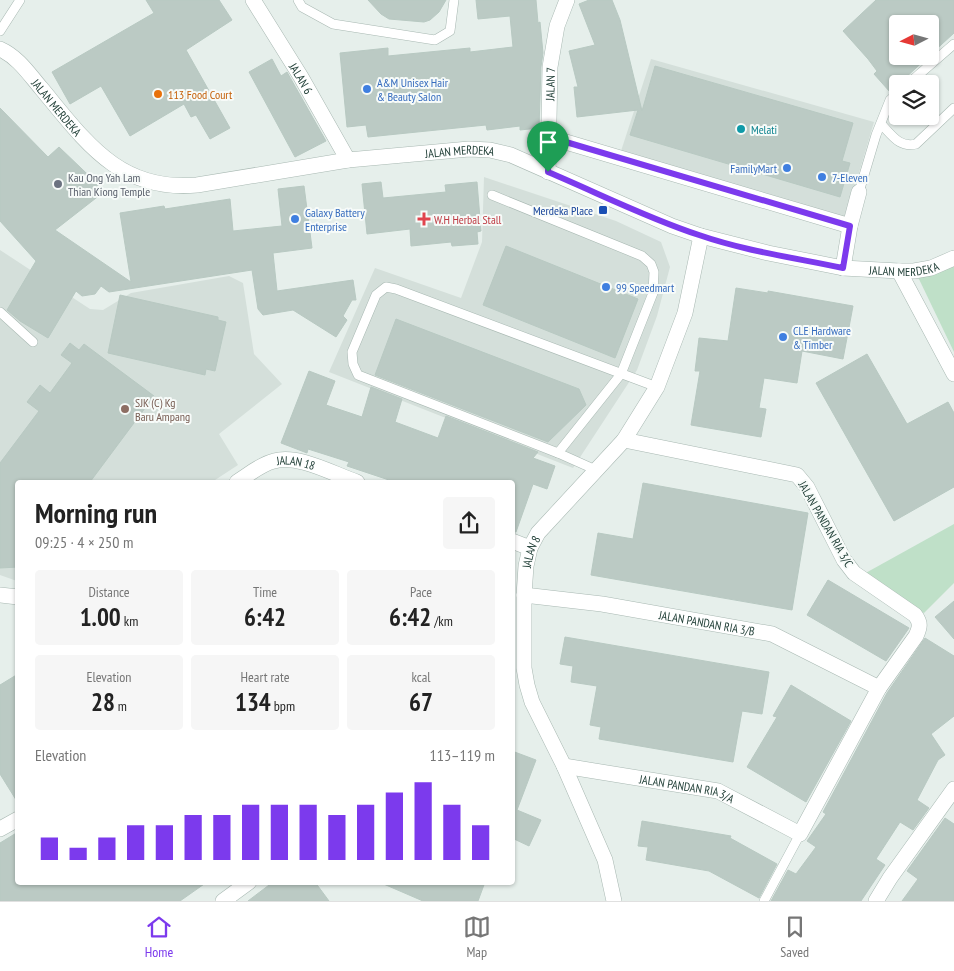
<!DOCTYPE html>
<html lang="en">
<head>
<meta charset="utf-8">
<style>
	:root { --surface:#fff; --page:#f6f6f6; --text:#222; --muted:#767676; --line:#e0e0e0; --accent:#7c3aed }
	body { margin:0; font-family:"PT Sans Narrow",sans-serif; background:var(--page); color:var(--text); height:100vh; display:flex; flex-direction:column; font-size:19px; white-space:nowrap }
	* { box-sizing:border-box; margin:0 }
	p { font-size:16px; color:var(--muted) }
	.icon { flex:none; width:28px; height:28px; fill:none; stroke:currentColor; stroke-width:2; stroke-linecap:round; stroke-linejoin:round }
	.map { position:relative; flex:1; overflow:hidden }
	.drawer { position:absolute; left:15px; top:480px; width:500px; height:405px; display:flex; flex-direction:column; background:var(--surface); border-radius:5px; box-shadow:0 1px 4px #0004 }
	.drawer>* { flex:none }
	.needle { width:32px; rotate:264deg }
	.fabs { position:absolute; left:889px; top:15px; display:grid; gap:10px }
	.fabs a { display:grid; place-items:center; width:50px; height:50px; border-radius:5px; background:var(--surface); box-shadow:0 1px 4px #0004; font-size:25px }
	.pin { position:absolute; display:grid; place-items:center; width:42px; height:42px; color:#fff; margin:-51px -21px; border-radius:50% 50% 50% 0; rotate:-45deg; box-shadow:0 0 5px #0007 }
	.pin .icon { rotate:45deg }
	.round { display:grid; place-items:center; flex:none; width:52px; height:52px; border-radius:5px; background:var(--page) }
	.summary { display:flex; align-items:center; justify-content:space-between; height:85px; padding:0 20px }
	h1 { font-size:28px; font-weight:600; line-height:38px }
	.figures { display:grid; grid-template-columns:repeat(3,1fr); gap:8px; height:85px; padding:5px 20px }
	.figures div { display:grid; align-content:center; border-radius:5px; background:var(--page); text-align:center }
	.figures b { font-size:25px; font-weight:600 }
	.figures small { font-size:14px; font-weight:400 }
	.figures p { font-size:14px }
	.chart { height:140px; padding:10px 20px }
	.chart p { display:flex; justify-content:space-between }
	.chart svg { width:100%; height:90px; margin-top:5px; stroke:var(--accent); stroke-width:6 }
	.tab-bar { display:flex; justify-content:space-around; align-items:center; height:70px; border-top:1px solid var(--line); background:var(--surface); font-size:14px; color:var(--muted) }
	.tab-bar a { display:grid; justify-items:center; gap:2px }
	.tab-bar .current { color:var(--accent) }
	.map>svg:first-child { display:block }
	.built { fill:#d4dfda }
	.green { fill:#bfe0c8 }
	.building { fill:#bbcac4; stroke:#b8c9c2 }
	.lines { fill:none; stroke-linecap:round; stroke-linejoin:round }
	.service-casing { stroke:#a8b8b2; stroke-width:10 }
	.minor-casing { stroke:#a8b8b2; stroke-width:16 }
	.tertiary-casing { stroke:#a8b8b2; stroke-width:16 }
	.service { stroke:#fff; stroke-width:9 }
	.minor { stroke:#fff; stroke-width:15 }
	.tertiary { stroke:#fff; stroke-width:15 }
	.route-casing { stroke:#fff; stroke-width:10 }
	.route { stroke:#7c3aed; stroke-width:6 }
	.shop-dot { fill:#3f7fe0; stroke:#f7fbf9; stroke-width:2 }
	.food-dot { fill:#e8710a; stroke:#f7fbf9; stroke-width:2 }
	.culture-dot { fill:#0f9aa8; stroke:#f7fbf9; stroke-width:2 }
	.worship-dot { fill:#6b7280; stroke:#f7fbf9; stroke-width:2 }
	.transit-dot { fill:#1a4fb4; stroke:#f7fbf9; stroke-width:2 }
	.health-dot { fill:#e0444e; stroke:#f7fbf9; stroke-width:2 }
	.education-dot { fill:#8d6e63; stroke:#f7fbf9; stroke-width:2 }
	.labels { text-anchor:middle; dominant-baseline:central; stroke-width:4; stroke-linejoin:round; paint-order:stroke }
	.street-label { font-size:12px; fill:#24423a; stroke:#f7fbf9 }
	.shop-label { font-size:12px; fill:#366cbe; stroke:#f7fbf9; text-anchor:start }
	.food-label { font-size:12px; fill:#c56008; stroke:#f7fbf9; text-anchor:start }
	.culture-label { font-size:12px; fill:#0d838f; stroke:#f7fbf9; text-anchor:start }
	.worship-label { font-size:12px; fill:#5b616d; stroke:#f7fbf9; text-anchor:start }
	.transit-label { font-size:12px; fill:#164399; stroke:#f7fbf9; text-anchor:end }
	.health-label { font-size:12px; fill:#be3a42; stroke:#f7fbf9; text-anchor:start }
	.education-label { font-size:12px; fill:#785e54; stroke:#f7fbf9; text-anchor:start }
</style>
</head>
<body>
<div class="map">
<svg width="954" height="901" viewBox="0 0 954 901">
	<rect width="100%" height="100%" fill="#e6efeb"/>
	<g class="built">
		<polygon points="651,59 874,122 846,217 621,151"/>
		<polygon points="484,177 616,221 661,242 670,267 657,316 637,370 573,468 329,372 375,268 461,298 482,242"/>
		<polygon points="0,250 90,309 103,310 131,293 229,276 243,283 254,354 282,384 219,434 238,465 212,482 18,482 17,581 0,575"/>
	</g>
	<g class="green">
		<polygon points="954,262 954,352 918,277"/>
		<polygon points="954,524 954,583 924,613 862,575"/>
	</g>
	<g class="building">
		<polygon points="146,0 219,0 232,20 186,50 230,128 210,139 196,115 191,117 184,104 130,136 101,86 70,104 52,72 154,13"/>
		<polygon points="368,0 446,0 439,12 430,20 424,22 389,19 381,14"/>
		<polygon points="476,0 536,0 538,23 540,22 543,53 541,67 539,128 520,130 520,126 487,130 486,125 368,137 366,125 347,127 340,53 388,48 388,56 470,48 470,52 513,47 510,16 478,19"/>
		<polygon points="589,0 612,0 620,20 642,111 655,66 853,123 842,161 850,163 840,197 630,135 638,110 577,117 574,87 578,87 569,51 595,45 579,4"/>
		<polygon points="876,0 954,0 954,33 930,55 930,24 898,24 898,56 929,56 890,92 874,74 877,71 868,59 843,31"/>
		<polygon points="272,59 281,76 287,72 326,141 295,157 249,72"/>
		<polygon points="0,108 48,157 59,147 105,191 55,230 131,282 120,213 164,206 165,209 230,199 233,231 282,226 278,189 304,186 312,248 273,253 277,291 353,280 356,300 352,300 343,316 347,320 336,337 293,310 263,315 258,309 252,270 109,292 101,286 95,294 82,296 76,291 48,338 20,321 7,310 36,261 0,221"/>
		<polygon points="381,182 383,198 446,192 445,185 477,182 481,231 477,232 478,244 452,246 451,242 411,246 410,229 367,234 362,184"/>
		<polygon points="506,246 638,299 615,358 483,305"/>
		<polygon points="736,288 768,293 768,291 853,306 843,359 802,351 797,383 764,378 759,408 766,409 761,437 691,425 700,371 695,371 699,338 728,341"/>
		<polygon points="120,295 218,317 218,320 226,322 215,371 206,369 205,375 108,353"/>
		<polygon points="396,319 579,389 586,405 548,442 375,375"/>
		<polygon points="70,343 79,350 84,344 154,396 90,482 18,482 18,567 0,568 0,463 39,411 27,402 40,385 50,393 72,363 61,355"/>
		<polygon points="867,354 907,424 948,402 954,413 954,487 894,521 816,383"/>
		<polygon points="309,371 335,381 326,405 362,417 371,387 402,399 395,422 438,438 446,416 538,452 533,458 555,466 547,489 533,484 516,532 512,532 512,482 395,482 347,466 349,462 308,449 307,453 281,443"/>
		<polygon points="643,483 808,513 792,610 591,575 598,533 633,539"/>
		<polygon points="828,580 909,628 886,661 807,615"/>
		<polygon points="954,601 954,639 935,617"/>
		<polygon points="565,637 769,672 762,714 742,711 733,762 599,739 601,727 590,725 597,686 571,682 573,666 560,664"/>
		<polygon points="925,638 954,656 954,716 931,734 945,755 938,760 917,800 929,808 913,830 900,822 876,859 885,865 861,901 771,901 788,870 796,874 816,847 807,841 826,814 823,812 887,693"/>
		<polygon points="18,674 18,803 0,774 0,685"/>
		<polygon points="791,685 851,721 806,802 747,767 777,717 773,716"/>
		<polygon points="512,751 536,760 517,810 541,820 529,846 512,838"/>
		<polygon points="945,818 954,824 954,901 902,901 918,879 907,871"/>
		<polygon points="642,821 731,836 730,838 777,864 759,898 709,871 646,860 648,847 638,846"/>
		<polygon points="18,832 18,882 207,882 180,901 0,901 0,843"/>
		<polygon points="273,882 315,882 329,901 248,901"/>
		<polygon points="379,882 485,882 478,901 423,901"/>
	</g>
	<g class="lines">
		<defs>
			<g id="service">
				<polyline points="298,0 302,7 333,24 435,40 450,31 454,0"/>
				<polyline points="0,31 20,0"/>
				<polyline points="908,84 954,44"/>
				<path d="M881,124C892,135 899,148 916,144L954,108"/>
				<polyline points="859,192 876,135 890,100 898,93"/>
				<polyline points="492,195 642,256 651,264 654,272 653,293 621,374 558,453"/>
				<polyline points="0,312 33,342"/>
				<polyline points="596,470 558,453 358,375 353,364 352,352 376,295 386,287 396,289 657,387"/>
				<polyline points="764,901 800,834"/>
			</g>
			<g id="minor">
				<path id="s1" d="M253,0L301,77L348,160"/>
				<polyline points="549,137 850,226"/>
				<path id="s2" d="M548,172L550,67L557,26L567,0"/>
				<polyline points="843,268 850,226 859,192"/>
				<polyline points="899,271 954,374"/>
				<path id="s3" d="M237,482C248,475 261,464 274,461C299,454 333,474 357,482"/>
				<polyline points="512,541 530,548"/>
				<polyline points="0,595 18,597"/>
				<path id="s4" d="M524,595L602,604L772,634L879,688"/>
				<path id="s5" d="M564,766L718,791L800,834L879,688L916,636C920,627 921,623 915,615L854,573L844,560L807,487L797,475L624,440"/>
				<polyline points="0,829 18,819"/>
				<polyline points="223,901 249,882"/>
				<path id="s6" d="M614,901L605,860L564,766L532,702L527,685L524,668V595L526,566L530,548L538,533L624,440L657,387L685,313L701,236"/>
				<polyline points="876,901 890,878 954,789"/>
			</g>
			<g id="tertiary">
				<path id="s7" d="M0,49C18,57 29,74 41,88C86,142 119,192 197,185L348,160L469,149L490,150L511,155L672,226L701,236L768,253L843,268L899,271H914L931,268L954,258"/>
			</g>
		</defs>
		<use href="#service" class="service-casing"/>
		<use href="#minor" class="minor-casing"/>
		<use href="#tertiary" class="tertiary-casing"/>
		<use href="#service" class="service"/>
		<use href="#minor" class="minor"/>
		<use href="#tertiary" class="tertiary"/>
	</g>
	<g class="lines">
		<defs>
			<path id="route" d="M549,137L850,226L843,268C795,258 745,251 699,235C647,218 598,193 548,172Z"/>
		</defs>
		<use href="#route" class="route-casing"/>
		<use href="#route" class="route"/>
	</g>
	<g class="shop-dot">
		<circle cx="367" cy="89" r="5"/>
		<circle cx="787" cy="168" r="5"/>
		<circle cx="822" cy="177" r="5"/>
		<circle cx="295" cy="219" r="5"/>
		<circle cx="606" cy="287" r="5"/>
		<circle cx="783" cy="337" r="5"/>
	</g>
	<circle class="food-dot" cx="158" cy="94" r="5"/>
	<circle class="culture-dot" cx="741" cy="129" r="5"/>
	<circle class="worship-dot" cx="58" cy="184" r="5"/>
	<rect class="transit-dot" x="598" y="205" width="10" height="10" rx="2.5"/>
	<path class="health-dot" d="M421.5 211.5h5v5h5v5h-5v5h-5v-5h-5v-5h5z"/>
	<circle class="education-dot" cx="125" cy="409" r="5"/>
	<g class="labels">
		<g class="street-label">
			<text stroke="none"><textPath href="#s1" startOffset="92">JALAN 6</textPath></text>
			<text stroke="none"><textPath href="#s2" startOffset="88">JALAN 7</textPath></text>
			<text stroke="none"><textPath href="#s7" startOffset="82">JALAN MERDEKA</textPath></text>
			<text stroke="none"><textPath href="#s7" startOffset="516">JALAN MERDEKA</textPath></text>
			<text stroke="none"><textPath href="#s7" startOffset="981">JALAN MERDEKA</textPath></text>
			<text stroke="none"><textPath href="#s3" startOffset="65">JALAN 18</textPath></text>
			<text transform="translate(826 524) rotate(60)">JALAN PANDAN RIA 3/C</text>
			<text stroke="none"><textPath href="#s6" startOffset="368">JALAN 8</textPath></text>
			<text stroke="none"><textPath href="#s4" startOffset="185">JALAN PANDAN RIA 3/B</textPath></text>
			<text stroke="none"><textPath href="#s5" startOffset="125">JALAN PANDAN RIA 3/A</textPath></text>
		</g>
		<g class="shop-label">
			<text x="377" y="82">A&amp;M Unisex Hair<tspan x="377" dy="14">&amp; Beauty Salon</tspan></text>
			<text x="777" y="168" text-anchor="end">FamilyMart</text>
			<text x="832" y="177">7-Eleven</text>
			<text x="305" y="212">Galaxy Battery<tspan x="305" dy="14">Enterprise</tspan></text>
			<text x="616" y="287">99 Speedmart</text>
			<text x="793" y="330">CLE Hardware<tspan x="793" dy="14">&amp; Timber</tspan></text>
		</g>
		<g class="food-label">
			<text x="168" y="94">113 Food Court</text>
		</g>
		<g class="culture-label">
			<text x="751" y="129">Melati</text>
		</g>
		<g class="worship-label">
			<text x="68" y="177">Kau Ong Yah Lam<tspan x="68" dy="14">Thian Kiong Temple</tspan></text>
		</g>
		<g class="transit-label">
			<text x="593" y="210">Merdeka Place</text>
		</g>
		<g class="health-label">
			<text x="434" y="219">W.H Herbal Stall</text>
		</g>
		<g class="education-label">
			<text x="135" y="402">SJK (C) Kg<tspan x="135" dy="14">Baru Ampang</tspan></text>
		</g>
	</g>
</svg>
<div class="fabs">
<a><svg class="needle" viewBox="-14 -14 28 28"><path d="M0-13l5 13h-10z" fill="#e53935"/><path d="M0 13l5-13h-10z" fill="#767676"/></svg></a>
<a><svg class="icon" aria-label="layers" viewBox="0 0 24 24"><path d="M12 4l9 5-9 5-9-5zM3 14l9 5 9-5"/></svg></a>
</div>
<div class="pin" style="left:548px;top:172px;background:#1e9e55"><svg class="icon" aria-label="arrive" viewBox="0 0 24 24"><path d="M6 21V4h12l-3 4 3 4H6"/></svg></div>
<section class="drawer">
<div class="summary"><div><h1>Morning run</h1><p>09:25 · 4 × 250 m</p></div><a class="round"><svg class="icon" aria-label="share" viewBox="0 0 24 24"><path d="M12 15V3M7 8l5-5 5 5M5 13v7h14v-7"/></svg></a></div>
<div class="figures">
<div><p>Distance</p><b>1.00<small> km</small></b></div>
<div><p>Time</p><b>6:42</b></div>
<div><p>Pace</p><b>6:42<small> /km</small></b></div>
</div>
<div class="figures">
<div><p>Elevation</p><b>28<small> m</small></b></div>
<div><p>Heart rate</p><b>134<small> bpm</small></b></div>
<div><p>kcal</p><b>67</b></div>
</div>
<div class="chart"><p><span>Elevation</span>113–119 m</p>
<svg viewBox="0 0 160 44" preserveAspectRatio="none"><path d="M5 44V33M15 44V38M25 44V33M35 44V27M45 44V27M55 44V22M65 44V22M75 44V17M85 44V17M95 44V17M105 44V22M115 44V17M125 44V11M135 44V6M145 44V17M155 44V27"/></svg>
</div>
</section>
</div>
<nav class="tab-bar">
<a class="current"><svg class="icon" aria-label="home" viewBox="0 0 24 24"><path d="M3 11l9-7 9 7M6 9v11h12V9"/></svg>Home</a>
<a><svg class="icon" aria-label="map" viewBox="0 0 24 24"><path d="M3 6l6-2 6 2 6-2v14l-6 2-6-2-6 2zM9 4v14M15 6v14"/></svg>Map</a>
<a><svg class="icon" aria-label="saved" viewBox="0 0 24 24"><path d="M7 4h10v16l-5-4-5 4z"/></svg>Saved</a>
</nav>
</body>
</html>
